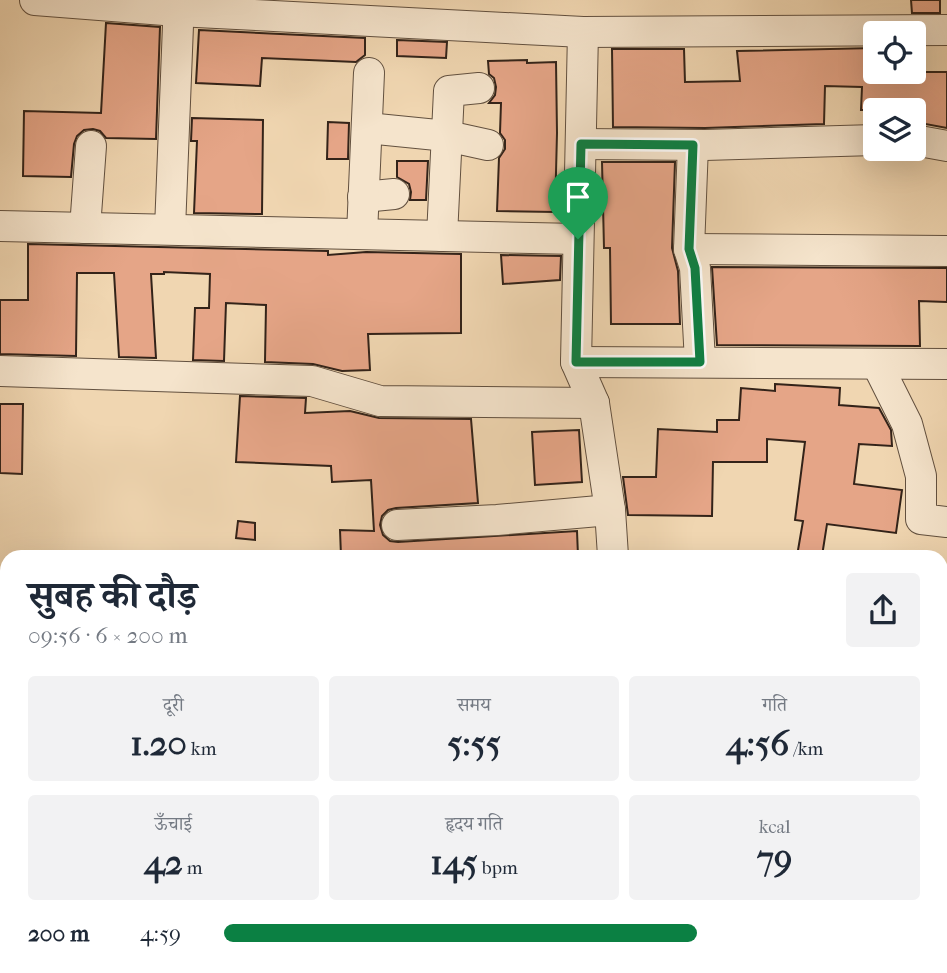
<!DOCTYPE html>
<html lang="hi">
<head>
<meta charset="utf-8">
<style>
	:root { --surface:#fff; --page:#f2f2f3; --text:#1f2937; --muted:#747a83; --accent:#0b8043 }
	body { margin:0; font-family:"IM FELL French Canon","Noto Serif Devanagari",serif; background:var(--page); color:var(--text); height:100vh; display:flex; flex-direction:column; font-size:26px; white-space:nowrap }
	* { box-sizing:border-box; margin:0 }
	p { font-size:23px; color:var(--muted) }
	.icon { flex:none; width:38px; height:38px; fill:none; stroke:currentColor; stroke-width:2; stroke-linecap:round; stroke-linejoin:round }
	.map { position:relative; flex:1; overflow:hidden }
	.sheet { position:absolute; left:0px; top:550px; width:948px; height:424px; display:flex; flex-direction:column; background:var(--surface); border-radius:21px 21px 0 0; box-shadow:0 7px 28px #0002 }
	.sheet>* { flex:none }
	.tools { position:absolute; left:863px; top:21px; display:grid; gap:14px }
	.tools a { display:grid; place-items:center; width:63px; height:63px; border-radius:7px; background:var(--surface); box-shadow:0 7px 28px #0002; font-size:35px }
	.pin { position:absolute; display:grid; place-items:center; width:60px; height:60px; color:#fff; margin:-72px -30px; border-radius:50% 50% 50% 0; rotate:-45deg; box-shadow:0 0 7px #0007 }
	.pin .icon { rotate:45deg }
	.round { display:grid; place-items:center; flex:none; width:74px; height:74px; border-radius:7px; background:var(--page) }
	.summary { display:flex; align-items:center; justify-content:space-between; height:119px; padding:0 28px }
	h1 { font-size:38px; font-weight:700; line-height:52px }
	.metrics { display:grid; grid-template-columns:repeat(3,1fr); gap:10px; height:119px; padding:7px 28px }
	.metrics div { display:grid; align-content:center; border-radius:7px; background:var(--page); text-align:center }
	.metrics b { font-size:35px; font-weight:700 }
	.metrics small { font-size:19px; font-weight:400 }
	.metrics p { font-size:19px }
	ul { padding:0 28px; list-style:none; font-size:23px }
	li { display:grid; grid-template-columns:112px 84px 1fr; align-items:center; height:52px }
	li i { height:18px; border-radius:9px; background:var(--accent) }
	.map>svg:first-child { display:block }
	.building { fill:#e5a587; stroke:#332319; stroke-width:2 }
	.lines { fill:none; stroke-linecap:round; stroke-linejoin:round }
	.minor-casing { stroke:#62503f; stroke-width:32 }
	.minor { stroke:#f5e4cc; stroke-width:30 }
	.route-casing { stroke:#fff; stroke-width:14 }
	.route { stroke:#0b8043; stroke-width:9 }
</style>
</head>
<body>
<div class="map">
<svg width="947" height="973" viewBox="0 0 947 973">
	<rect width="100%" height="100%" fill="#f0d6b1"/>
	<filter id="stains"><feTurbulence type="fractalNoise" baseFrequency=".00286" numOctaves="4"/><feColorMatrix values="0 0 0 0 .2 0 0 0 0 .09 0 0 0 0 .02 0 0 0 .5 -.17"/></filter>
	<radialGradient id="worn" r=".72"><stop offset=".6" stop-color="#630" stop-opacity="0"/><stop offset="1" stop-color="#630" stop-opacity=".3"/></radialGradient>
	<g class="building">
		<polygon points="911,0 940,0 940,13 912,13"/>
		<polygon points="106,23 160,27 156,139 106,138 100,131 93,129 84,130 77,136 74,144 71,177 23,176 24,111 101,113"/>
		<polygon points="199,30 365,38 365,55 356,62 262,58 260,86 196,83"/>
		<polygon points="397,40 447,42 446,58 397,56"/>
		<polygon points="875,48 875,72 947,72 947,128 920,123 919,110 861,110 862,87 825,86 824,124 705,128 613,127 612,49 684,49 685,82 740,81 737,51"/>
		<polygon points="527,60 527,63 556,62 557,133 555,212 497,211 499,158 505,149 505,140 500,133 501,103 489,103 495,95 496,87 494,78 489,74 488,61"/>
		<polygon points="192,118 263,120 262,214 194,213 197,141 191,141"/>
		<polygon points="328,122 349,123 348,159 327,159"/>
		<polygon points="397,161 428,161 426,200 410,200 411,192 409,184 397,177"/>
		<polygon points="602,162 675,162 672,248 678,271 680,324 611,324 610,248 604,248"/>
		<polygon points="28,244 328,251 328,255 366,252 461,254 461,333 368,334 370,370 342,371 313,364 265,362 266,305 226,303 224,361 193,360 195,308 209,308 210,274 164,272 164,274 151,274 156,358 119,357 114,273 77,273 76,356 0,354 0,300 28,300"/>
		<polygon points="501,255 561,256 560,280 503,284"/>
		<polygon points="712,267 947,268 947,302 919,301 920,346 717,345"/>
		<polygon points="775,384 840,388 839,405 879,408 891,430 892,446 859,444 854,484 902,490 896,533 827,524 822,556 797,556 803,521 795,520 805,442 767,439 767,462 713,462 712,516 628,515 623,477 656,477 658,429 717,432 717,420 739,420 741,388 775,391"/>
		<polygon points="240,396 306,398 305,413 350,411 379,418 471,419 478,503 396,508 388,510 382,516 380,525 383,535 390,541 398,542 577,531 578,556 341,556 340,530 374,531 371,480 332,482 331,466 236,462"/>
		<polygon points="0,404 23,404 22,474 0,473"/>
		<polygon points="579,430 582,482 535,485 532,432"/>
		<polygon points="238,521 255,523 255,540 236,538"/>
	</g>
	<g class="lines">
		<defs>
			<g id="minor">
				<polyline points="35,0 177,11 583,32 947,30"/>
				<polyline points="583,32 576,362 594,403 610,510 613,556"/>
				<polyline points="367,128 447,136 488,145"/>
				<polyline points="914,140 947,146"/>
				<polyline points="581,144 705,145 875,140"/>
				<polyline points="693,145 689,249 695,268 700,362"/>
				<polyline points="363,197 394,194"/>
				<polyline points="0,226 578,239"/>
				<polyline points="85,228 91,146"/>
				<polyline points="170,229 179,0"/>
				<polyline points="362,234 369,73"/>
				<polyline points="442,236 449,91 479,88"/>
				<polyline points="689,249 947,251"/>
				<polyline points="576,362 947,364"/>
				<polyline points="877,364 907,424 921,476 921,519 947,522"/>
				<polyline points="0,371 312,381 380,401 594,403"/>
				<polyline points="397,525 497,520 610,510"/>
				<polyline points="942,644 947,645"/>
				<polyline points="0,709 7,708"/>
				<polyline points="942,860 947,860"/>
				<polyline points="275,966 275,972"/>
				<polyline points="166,973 167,966"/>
				<polyline points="640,973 640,966"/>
			</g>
		</defs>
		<use href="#minor" class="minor-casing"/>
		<use href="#minor" class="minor"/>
	</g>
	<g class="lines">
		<defs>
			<polygon id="route" points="581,144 693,145 689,249 695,268 700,362 576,362"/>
		</defs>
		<use href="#route" class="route-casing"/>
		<use href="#route" class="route"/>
	</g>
	<rect width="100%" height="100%" filter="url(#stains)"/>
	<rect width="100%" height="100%" fill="url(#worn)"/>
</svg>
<div class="tools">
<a><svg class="icon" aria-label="locate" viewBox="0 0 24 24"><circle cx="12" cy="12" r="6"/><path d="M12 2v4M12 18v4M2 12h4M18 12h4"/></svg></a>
<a><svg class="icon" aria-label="layers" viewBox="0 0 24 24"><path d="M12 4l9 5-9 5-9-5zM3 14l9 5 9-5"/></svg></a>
</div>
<div class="pin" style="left:578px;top:239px;background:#1e9e55"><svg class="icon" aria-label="arrive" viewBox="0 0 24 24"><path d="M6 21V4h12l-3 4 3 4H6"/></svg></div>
<section class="sheet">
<div class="summary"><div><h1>सुबह की दौड़</h1><p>09:56 · 6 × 200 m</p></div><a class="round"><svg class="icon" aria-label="share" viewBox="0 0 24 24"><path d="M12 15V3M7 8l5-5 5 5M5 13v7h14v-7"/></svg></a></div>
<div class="metrics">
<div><p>दूरी</p><b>1.20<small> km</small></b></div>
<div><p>समय</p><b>5:55</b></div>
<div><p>गति</p><b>4:56<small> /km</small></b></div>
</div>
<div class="metrics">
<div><p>ऊँचाई</p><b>42<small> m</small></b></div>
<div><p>हृदय गति</p><b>145<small> bpm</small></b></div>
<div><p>kcal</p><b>79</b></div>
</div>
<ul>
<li><b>200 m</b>4:59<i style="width:68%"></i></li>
</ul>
</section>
</div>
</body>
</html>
